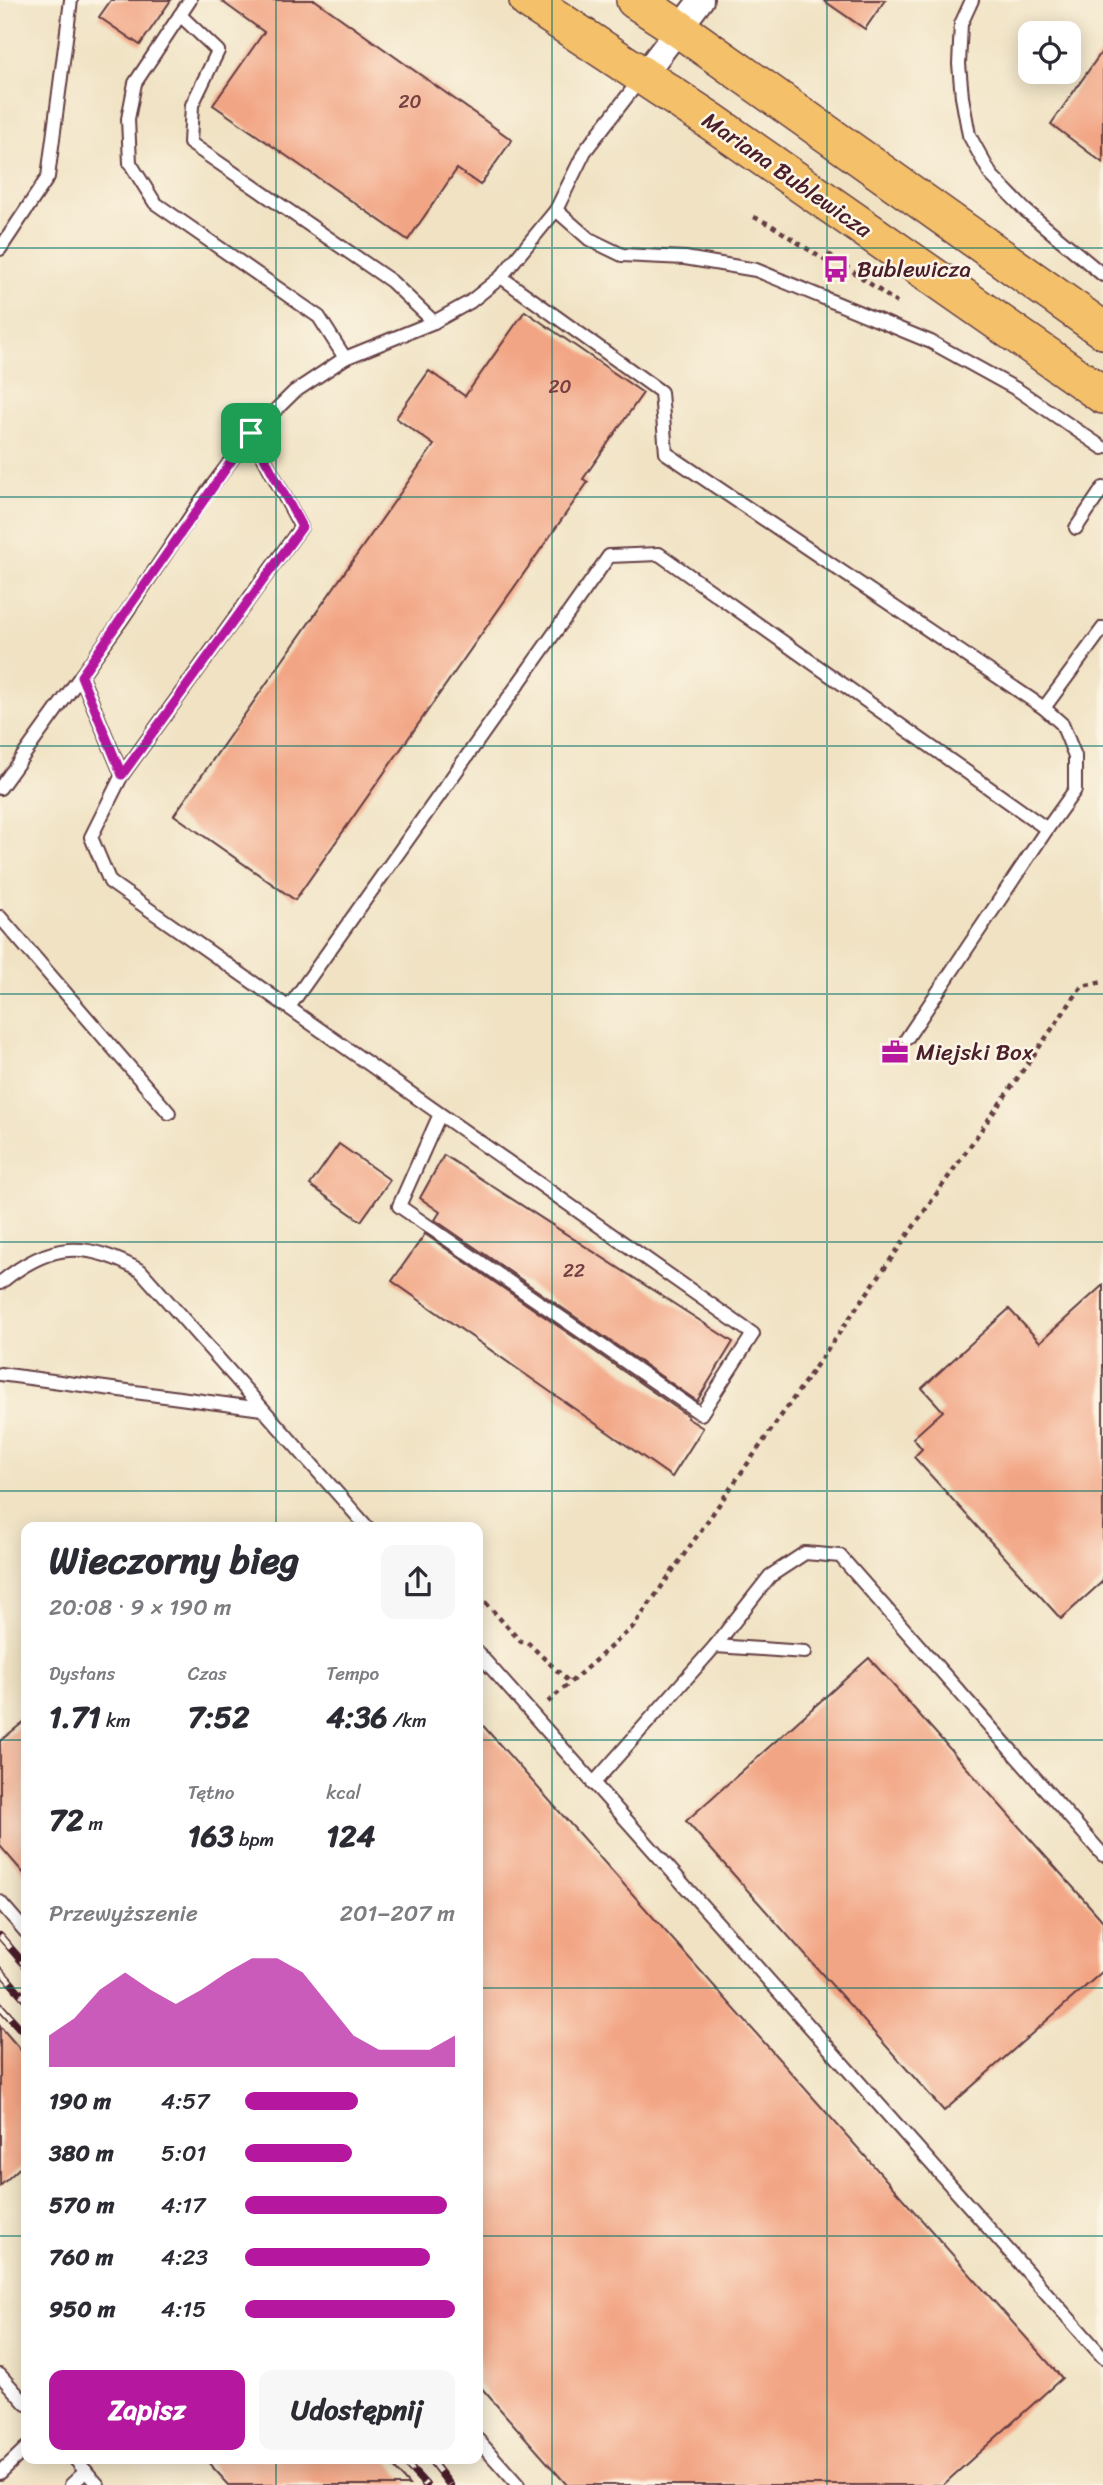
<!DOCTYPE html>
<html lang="pl">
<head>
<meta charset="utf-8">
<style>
	:root { --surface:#fff; --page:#f7f7f7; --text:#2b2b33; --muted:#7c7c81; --accent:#b5179e }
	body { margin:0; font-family:Sriracha,sans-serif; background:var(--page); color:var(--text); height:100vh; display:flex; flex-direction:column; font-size:26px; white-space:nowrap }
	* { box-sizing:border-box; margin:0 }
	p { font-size:23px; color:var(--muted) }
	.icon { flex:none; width:38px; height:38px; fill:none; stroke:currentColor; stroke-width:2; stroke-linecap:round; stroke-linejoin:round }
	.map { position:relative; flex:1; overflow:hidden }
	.drawer { position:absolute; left:21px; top:1522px; width:462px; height:942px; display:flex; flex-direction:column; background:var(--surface); border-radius:14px; box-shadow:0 4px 18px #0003 }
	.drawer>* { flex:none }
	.fabs { position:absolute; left:1018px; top:21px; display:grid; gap:14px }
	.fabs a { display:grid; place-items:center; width:63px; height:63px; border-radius:14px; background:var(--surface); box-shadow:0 4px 18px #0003; font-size:35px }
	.pin { position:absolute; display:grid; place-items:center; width:60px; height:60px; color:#fff; margin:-30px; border-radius:14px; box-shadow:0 4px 10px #0006 }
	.round { display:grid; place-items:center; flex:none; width:74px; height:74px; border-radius:14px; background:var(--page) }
	.overview { display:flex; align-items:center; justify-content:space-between; height:119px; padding:0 28px }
	h1 { font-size:38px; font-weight:700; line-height:52px }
	.metrics { display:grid; grid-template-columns:repeat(3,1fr); gap:10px; height:119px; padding:7px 28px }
	.metrics div { display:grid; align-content:center }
	.metrics b { font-size:30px; font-weight:700 }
	.metrics small { font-size:19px; font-weight:400 }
	.metrics p { font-size:19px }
	.chart { height:196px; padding:14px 28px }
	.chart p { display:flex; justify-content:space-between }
	.chart svg { width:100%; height:126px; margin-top:7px; fill:var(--accent); opacity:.7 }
	.cta { display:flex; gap:14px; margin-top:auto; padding:14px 28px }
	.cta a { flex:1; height:80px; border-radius:14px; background:var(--accent); color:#fff; font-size:28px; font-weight:700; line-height:80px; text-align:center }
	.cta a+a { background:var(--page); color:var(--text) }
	ul { padding:0 28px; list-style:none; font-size:23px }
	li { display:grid; grid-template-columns:112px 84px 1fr; align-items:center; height:52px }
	li i { height:18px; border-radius:9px; background:var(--accent) }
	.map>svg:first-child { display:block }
	.building { fill:#f2a584 }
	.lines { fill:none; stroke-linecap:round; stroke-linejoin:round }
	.service-casing { stroke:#633c42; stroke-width:16 }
	.minor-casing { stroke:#633c42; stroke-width:28 }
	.primary-casing { stroke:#633c42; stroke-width:40 }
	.path { stroke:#633c42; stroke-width:4.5; stroke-dasharray:5 5; stroke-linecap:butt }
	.service { stroke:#fff; stroke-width:12 }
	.minor { stroke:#fff; stroke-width:24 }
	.primary { stroke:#f4c16a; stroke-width:37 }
	.rail-casing { stroke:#4a1f2b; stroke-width:8 }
	.rail { stroke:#fcf5e5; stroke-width:5; stroke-dasharray:16; stroke-linecap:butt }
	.route-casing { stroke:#fff; stroke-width:14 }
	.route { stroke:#b5179e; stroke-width:9 }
	.grid { fill:none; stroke:#0f766e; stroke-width:2; stroke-opacity:0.55 }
	.labels { text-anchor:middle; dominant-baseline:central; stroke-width:5; stroke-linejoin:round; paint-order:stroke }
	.number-label { font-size:19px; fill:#744041 }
	.street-label { font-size:23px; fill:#4a1f2b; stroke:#fcf5e5 }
	.poi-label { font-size:23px; fill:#4a1f2b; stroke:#fcf5e5; text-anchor:start }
</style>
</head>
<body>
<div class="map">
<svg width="1103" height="2485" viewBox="0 0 1103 2485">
	<rect width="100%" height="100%" fill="#fcf5e5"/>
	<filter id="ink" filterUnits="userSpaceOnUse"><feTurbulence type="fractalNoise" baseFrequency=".0143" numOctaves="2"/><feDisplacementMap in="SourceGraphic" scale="14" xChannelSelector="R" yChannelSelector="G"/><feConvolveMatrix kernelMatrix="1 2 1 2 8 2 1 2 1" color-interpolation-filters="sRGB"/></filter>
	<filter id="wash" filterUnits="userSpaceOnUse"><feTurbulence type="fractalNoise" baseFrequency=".00686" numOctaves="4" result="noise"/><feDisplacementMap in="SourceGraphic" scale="28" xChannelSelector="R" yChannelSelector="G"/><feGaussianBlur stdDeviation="1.57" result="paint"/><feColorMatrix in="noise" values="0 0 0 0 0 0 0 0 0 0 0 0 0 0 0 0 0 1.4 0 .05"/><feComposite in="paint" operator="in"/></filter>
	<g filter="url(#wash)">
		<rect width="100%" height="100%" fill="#f0e2c3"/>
		<g id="blocks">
			<g class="building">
				<polygon points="111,0 171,0 140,45 99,17"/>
				<polygon points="220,0 315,0 512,140 480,185 457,169 408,240 213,105 264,32"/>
				<polygon points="823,0 885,0 865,29"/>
				<polygon points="1103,50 1103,163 1051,124"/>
				<polygon points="525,311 643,393 583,479 588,482 295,900 174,815 434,445 396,418 429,371 465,396"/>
				<polygon points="339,1144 390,1180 361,1221 310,1185"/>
				<polygon points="444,1155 733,1342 697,1401 435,1220 440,1212 420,1198"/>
				<polygon points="425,1234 688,1416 687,1418 703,1428 672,1477 392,1281"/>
				<polygon points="1103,1285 1103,1581 1061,1619 914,1457 922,1449 913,1438 943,1411 922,1388 1009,1309 1040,1342"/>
				<polygon points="869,1658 1103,1921 1103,1971 944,2111 686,1821"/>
				<polygon points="26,1720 26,1876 0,1846 0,1741"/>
				<polygon points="478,1720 1062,2378 943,2485 567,2485 478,2384"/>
				<polygon points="0,2026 26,2056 26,2162 0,2186"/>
				<polygon points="205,2459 387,2459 409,2485 229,2485"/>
			</g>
		</g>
	</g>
	<g filter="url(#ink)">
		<use href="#blocks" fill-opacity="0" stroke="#633c42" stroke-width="2"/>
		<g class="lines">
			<defs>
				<g id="service">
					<polyline points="190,0 135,83 128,119 130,163 155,203 319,317 345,358"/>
					<polyline points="972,0 961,24 959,64 962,97 969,135 991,175 1025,210 1103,275"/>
					<polyline points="180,15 218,51 192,105 190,143 391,281 434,322"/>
					<polyline points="556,210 589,239 622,255 685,258 756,270 931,342 1018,390 1103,448"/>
					<polyline points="0,249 48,177 71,0"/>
					<polyline points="251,434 301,527 122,775 91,837 110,882 753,1334 701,1414 399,1206 440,1114"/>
					<polyline points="1076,528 1103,488"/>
					<polyline points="81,676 122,775"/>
					<polyline points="1044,708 1103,628"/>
					<polyline points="0,788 122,619 203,498 251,434 294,392 345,358 434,322 470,302 501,277 556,210 585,151 642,77"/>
					<polyline points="0,917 169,1113"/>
					<polyline points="289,1007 609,556 659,554 1047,829 1075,790 1075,756 1062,724 1044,708 666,453 661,392 501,277"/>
					<polyline points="907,1038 1047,829"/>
					<path d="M0,1283C50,1242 85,1240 141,1271L368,1528"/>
					<polyline points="0,1374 262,1409"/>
					<polyline points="715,1646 805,1652"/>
					<polyline points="478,1653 1103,2357"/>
					<polyline points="593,1784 715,1646 770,1576 805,1553 840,1556 1103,1855"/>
					<polyline points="0,1902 26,1932"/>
					<polyline points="0,2375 26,2404"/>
					<polyline points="478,2440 518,2485"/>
					<polyline points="75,2459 98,2485"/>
					<polyline points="0,2473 26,2448"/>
					<polyline points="71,2485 86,2471"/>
				</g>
				<polyline id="minor" points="642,77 701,0"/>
				<g id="primary">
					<polyline points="528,0 711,121 1103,395"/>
					<polyline points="635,0 678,28 1103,330"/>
				</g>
			</defs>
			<use href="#service" class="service-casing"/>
			<use href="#minor" class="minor-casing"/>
			<use href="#primary" class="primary-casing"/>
			<g class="path">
				<polyline points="754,217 771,225 826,261 830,255 897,303"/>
				<polyline points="478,1610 486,1603 521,1642 526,1641 569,1682"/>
				<polyline points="548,1702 634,1626 1082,986 1103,982"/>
			</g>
			<use href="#service" class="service"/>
			<use href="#minor" class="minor"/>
			<use href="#primary" class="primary"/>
			<defs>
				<g id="rail">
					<polyline points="0,1936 26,1966"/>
					<polyline points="0,1970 26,2000"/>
					<polyline points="0,2006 26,2035"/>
					<polyline points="402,2459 426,2485"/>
					<polyline points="430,2459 450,2485"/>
				</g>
			</defs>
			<use href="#rail" class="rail-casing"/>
			<use href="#rail" class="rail"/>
		</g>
	</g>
	<g class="lines" filter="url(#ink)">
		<defs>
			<polygon id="route" points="251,433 302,527 122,775 81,676"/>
		</defs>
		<use href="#route" class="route-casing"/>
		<use href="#route" class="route"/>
	</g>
	<path class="grid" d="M276,0V1528M552,0V2485M827,0V2485M0,248H1103M0,497H1103M0,746H1103M0,994H1103M0,1242H1103M0,1491H1103M0,1740H26M478,1740H1103M0,1988H26M478,1988H1103M0,2236H26M478,2236H1103M276,2459V2485"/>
	<defs>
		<symbol id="bus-bare" viewBox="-9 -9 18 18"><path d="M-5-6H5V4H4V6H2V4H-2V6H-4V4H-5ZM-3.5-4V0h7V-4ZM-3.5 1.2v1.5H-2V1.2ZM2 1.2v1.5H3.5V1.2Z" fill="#b5179e" stroke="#fcf5e5" stroke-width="2.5" paint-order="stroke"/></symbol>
		<symbol id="office-bare" viewBox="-9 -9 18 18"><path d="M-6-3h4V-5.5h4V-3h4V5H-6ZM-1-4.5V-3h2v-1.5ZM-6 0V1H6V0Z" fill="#b5179e" stroke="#fcf5e5" stroke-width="2.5" paint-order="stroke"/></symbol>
	</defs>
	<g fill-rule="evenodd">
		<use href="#bus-bare" x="817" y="250" width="38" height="38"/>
		<use href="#office-bare" x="876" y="1033" width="38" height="38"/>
	</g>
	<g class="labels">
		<g class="number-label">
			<text x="410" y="101">20</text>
			<text x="560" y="386">20</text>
			<text x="574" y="1270">22</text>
		</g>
		<g class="street-label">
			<text transform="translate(787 175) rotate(35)">Mariana Bublewicza</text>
		</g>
		<g class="poi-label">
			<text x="857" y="269">Bublewicza</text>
			<text x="916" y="1052">Miejski Box</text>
		</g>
	</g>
</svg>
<div class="fabs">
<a><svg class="icon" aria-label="locate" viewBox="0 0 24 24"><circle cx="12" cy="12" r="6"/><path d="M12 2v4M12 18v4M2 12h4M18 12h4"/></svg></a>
</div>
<div class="pin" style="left:251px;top:433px;background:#1e9e55"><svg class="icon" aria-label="arrive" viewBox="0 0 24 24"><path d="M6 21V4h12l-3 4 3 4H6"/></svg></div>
<section class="drawer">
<div class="overview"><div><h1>Wieczorny bieg</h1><p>20:08 · 9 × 190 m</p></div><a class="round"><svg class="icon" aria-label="share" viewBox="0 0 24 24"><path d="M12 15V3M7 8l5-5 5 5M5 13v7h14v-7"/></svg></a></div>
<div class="metrics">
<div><p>Dystans</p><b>1.71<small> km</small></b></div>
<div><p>Czas</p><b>7:52</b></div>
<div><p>Tempo</p><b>4:36<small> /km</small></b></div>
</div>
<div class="metrics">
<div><b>72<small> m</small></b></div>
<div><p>Tętno</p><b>163<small> bpm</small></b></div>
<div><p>kcal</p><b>124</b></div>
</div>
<div class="chart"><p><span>Przewyższenie</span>201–207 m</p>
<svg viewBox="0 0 160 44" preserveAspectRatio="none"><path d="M0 44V33L10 27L20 17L30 11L40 17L50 22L60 17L70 11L80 6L90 6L100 11L110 22L120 33L130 38L140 38L150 38L160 33V44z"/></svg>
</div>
<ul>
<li><b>190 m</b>4:57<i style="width:54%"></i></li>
<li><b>380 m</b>5:01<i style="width:51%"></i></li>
<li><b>570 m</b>4:17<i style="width:96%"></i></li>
<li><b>760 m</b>4:23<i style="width:88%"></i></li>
<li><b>950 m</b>4:15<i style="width:100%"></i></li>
</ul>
<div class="cta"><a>Zapisz</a><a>Udostępnij</a></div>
</section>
</div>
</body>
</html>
